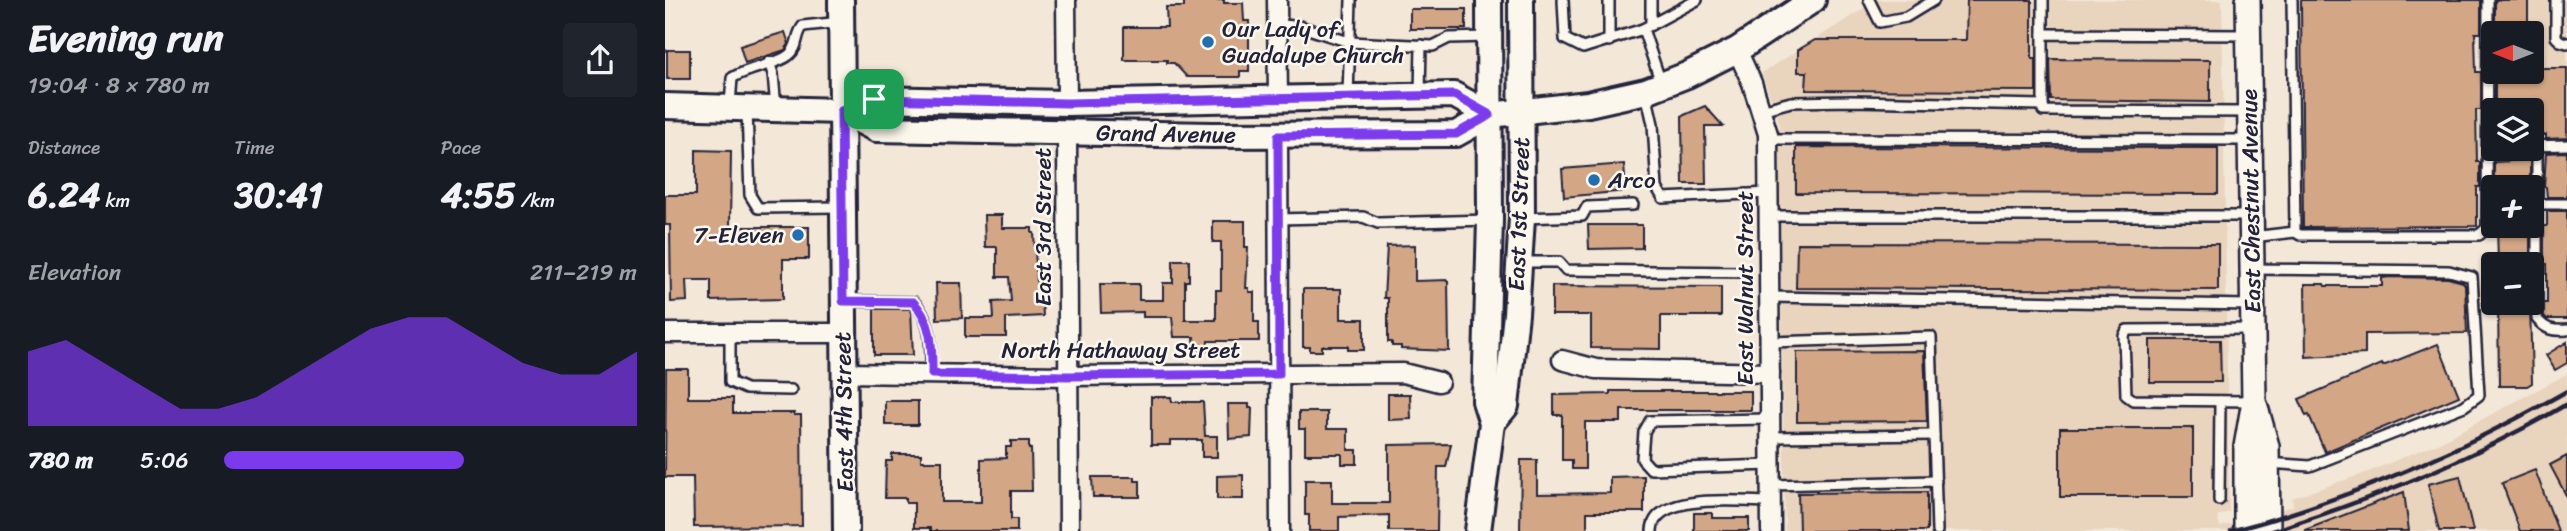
<!DOCTYPE html>
<html lang="en">
<head>
<meta charset="utf-8">
<style>
	:root { --surface:#171b24; --page:#20242c; --text:#f1f3f6; --muted:#9ea1a6; --accent:#7c3aed }
	body { margin:0; font-family:Sriracha,sans-serif; background:var(--page); color:var(--text); height:100vh; display:flex; flex-direction:column; font-size:26px; white-space:nowrap }
	* { box-sizing:border-box; margin:0 }
	p { font-size:23px; color:var(--muted) }
	.icon { flex:none; width:38px; height:38px; fill:none; stroke:currentColor; stroke-width:2; stroke-linecap:round; stroke-linejoin:round }
	.map { position:relative; flex:1; overflow:hidden }
	.side { display:flex; flex-direction:column; background:var(--surface); width:665px }
	.side>* { flex:none }
	.needle { width:46px; rotate:270deg }
	.controls { position:absolute; left:1816px; top:21px; display:grid; gap:14px }
	.controls a { display:grid; place-items:center; width:63px; height:63px; border-radius:7px; background:var(--surface); box-shadow:0 2px 5px #0004; font-size:35px }
	.pin { position:absolute; display:grid; place-items:center; width:60px; height:60px; color:#fff; margin:-30px; border-radius:14px; box-shadow:0 4px 10px #0006 }
	.round { display:grid; place-items:center; flex:none; width:74px; height:74px; border-radius:7px; background:var(--page) }
	.headline { display:flex; align-items:center; justify-content:space-between; height:119px; padding:0 28px }
	h1 { font-size:38px; font-weight:700; line-height:52px }
	.figures { display:grid; grid-template-columns:repeat(3,1fr); gap:10px; height:119px; padding:7px 28px }
	.figures div { display:grid; align-content:center }
	.figures b { font-size:35px; font-weight:700 }
	.figures small { font-size:19px; font-weight:400 }
	.figures p { font-size:19px }
	.chart { height:196px; padding:14px 28px }
	.chart p { display:flex; justify-content:space-between }
	.chart svg { width:100%; height:126px; margin-top:7px; fill:var(--accent); opacity:.7 }
	ul { padding:0 28px; list-style:none; font-size:23px }
	li { display:grid; grid-template-columns:112px 84px 1fr; align-items:center; height:52px }
	li i { height:18px; border-radius:9px; background:var(--accent) }
	main { display:flex; flex:1; min-height:0 }
	.map>svg:first-child { display:block }
	.built { fill:#e9d4be }
	.building { fill:#d3a785; stroke:#22223b; stroke-width:2 }
	.lines { fill:none; stroke-linecap:round; stroke-linejoin:round }
	.service-casing { stroke:#22223b; stroke-width:14 }
	.minor-casing { stroke:#22223b; stroke-width:23 }
	.tertiary-casing { stroke:#22223b; stroke-width:28 }
	.secondary-casing { stroke:#22223b; stroke-width:30 }
	.service { stroke:#fbf7ec; stroke-width:9 }
	.minor { stroke:#fbf7ec; stroke-width:18 }
	.tertiary { stroke:#fbf7ec; stroke-width:23 }
	.secondary { stroke:#fbf7ec; stroke-width:24 }
	.rail { stroke:#22223b; stroke-width:4.5 }
	.route-casing { stroke:#fff; stroke-width:14 }
	.route { stroke:#7c3aed; stroke-width:9 }
	.poi-dot { fill:#1f6fb2; stroke:#fbf7ec; stroke-width:2.5 }
	.labels { text-anchor:middle; dominant-baseline:central; stroke-width:5; stroke-linejoin:round; paint-order:stroke }
	.poi-label { font-size:23px; fill:#22223b; stroke:#fbf7ec; text-anchor:start }
	.street-label { font-size:23px; fill:#22223b; stroke:#fbf7ec }
</style>
</head>
<body>
<main>
<section class="side">
<div class="headline"><div><h1>Evening run</h1><p>19:04 · 8 × 780 m</p></div><a class="round"><svg class="icon" aria-label="share" viewBox="0 0 24 24"><path d="M12 15V3M7 8l5-5 5 5M5 13v7h14v-7"/></svg></a></div>
<div class="figures">
<div><p>Distance</p><b>6.24<small> km</small></b></div>
<div><p>Time</p><b>30:41</b></div>
<div><p>Pace</p><b>4:55<small> /km</small></b></div>
</div>
<div class="chart"><p><span>Elevation</span>211–219 m</p>
<svg viewBox="0 0 160 44" preserveAspectRatio="none"><path d="M0 44V18L10 14L20 22L30 30L40 38L50 38L60 34L70 26L80 18L90 10L100 6L110 6L120 14L130 22L140 26L150 26L160 18V44z"/></svg>
</div>
<ul>
<li><b>780 m</b>5:06<i style="width:58%"></i></li>
</ul>
</section>
<div class="map">
<svg width="1902" height="531" viewBox="0 0 1902 531">
	<rect width="100%" height="100%" fill="#f3e7d7"/>
	<filter id="ink" filterUnits="userSpaceOnUse"><feTurbulence type="fractalNoise" baseFrequency=".0143" numOctaves="2"/><feDisplacementMap in="SourceGraphic" scale="14" xChannelSelector="R" yChannelSelector="G"/><feConvolveMatrix kernelMatrix="1 2 1 2 8 2 1 2 1" color-interpolation-filters="sRGB"/></filter>
	<g filter="url(#ink)">
		<g class="built">
			<polygon points="1212,0 1557,0 1564,512 1552,516 1555,527 1628,506 1627,498 1698,474 1773,443 1902,374 1902,531 1120,531 1114,122 1097,73"/>
			<polygon points="1864,0 1902,0 1902,102 1864,103 1867,33 1864,33"/>
		</g>
		<g class="building">
			<polygon points="519,0 559,0 559,3 578,3 579,21 584,21 584,71 575,71 575,77 522,77 509,63 502,63 502,60 459,60 459,27 502,27 501,7 519,7"/>
			<polygon points="1302,0 1367,0 1367,59 1371,59 1371,91 1141,90 1142,72 1133,72 1133,50 1150,40 1301,40"/>
			<polygon points="1636,0 1816,0 1816,33 1810,33 1811,72 1816,72 1816,110 1811,110 1812,162 1815,162 1815,187 1812,187 1812,226 1638,227"/>
			<rect x="1830" y="0" width="33" height="33"/>
			<rect x="745" y="9" width="56" height="20"/>
			<polygon points="120,32 124,44 120,50 80,63 75,46"/>
			<rect x="2" y="50" width="23" height="29"/>
			<polygon points="1385,59 1545,60 1545,102 1386,100"/>
			<polygon points="1867,68 1902,68 1902,138 1881,139 1881,135 1867,135 1867,110 1830,110 1830,72 1867,72"/>
			<polygon points="1040,106 1058,126 1040,126 1041,184 1018,184 1017,116"/>
			<polygon points="1131,147 1553,148 1553,194 1131,193"/>
			<polygon points="31,150 66,151 65,227 144,227 144,259 118,259 118,299 46,301 46,280 21,280 22,301 6,302 5,225 0,225 0,195 31,195"/>
			<polygon points="1902,152 1902,197 1882,197 1881,187 1879,187 1881,153"/>
			<polygon points="1865,160 1865,187 1829,187 1829,162"/>
			<polygon points="959,164 961,191 899,197 897,169"/>
			<polygon points="1882,211 1902,211 1902,319 1882,319 1879,316 1879,303 1882,303 1882,264 1879,264 1879,226 1882,226"/>
			<polygon points="319,215 337,215 337,228 367,228 367,233 369,233 373,300 377,299 378,316 341,318 341,337 300,337 300,318 329,318 328,302 346,301 344,277 332,277 332,247 320,247"/>
			<polygon points="548,221 580,221 580,247 583,247 581,288 584,288 584,292 589,292 589,322 594,322 594,341 543,341 542,351 530,352 529,337 509,337 507,317 478,317 478,312 436,313 435,284 474,284 474,300 498,300 498,283 508,283 508,260 524,260 524,281 520,281 520,320 551,320 551,290 556,290 556,242 548,242"/>
			<polygon points="923,225 977,225 977,248 924,249"/>
			<polygon points="1832,226 1865,226 1865,264 1833,264"/>
			<polygon points="1132,243 1553,244 1553,290 1131,288"/>
			<polygon points="750,245 750,281 783,280 784,351 736,349 736,346 727,346 727,342 723,342 723,298 719,298 722,246"/>
			<polygon points="1725,277 1783,278 1798,282 1800,285 1802,333 1700,334 1700,354 1641,357 1640,284 1659,284 1660,286 1717,286 1717,278"/>
			<polygon points="271,283 296,283 297,318 272,319"/>
			<polygon points="887,286 1056,287 1056,316 996,316 996,349 926,348 926,315 887,315"/>
			<polygon points="638,289 676,289 676,319 699,319 699,350 683,350 683,346 657,346 657,351 645,351 645,347 638,347"/>
			<polygon points="1833,303 1865,303 1867,383 1862,386 1834,386"/>
			<polygon points="209,309 246,309 248,355 209,355"/>
			<polygon points="1485,340 1555,340 1556,382 1485,382"/>
			<polygon points="1902,342 1902,363 1890,370 1881,355"/>
			<polygon points="1773,344 1794,396 1660,452 1644,415 1641,416 1634,399 1717,364 1718,366"/>
			<polygon points="1259,351 1262,421 1132,422 1132,352"/>
			<polygon points="1,369 23,369 23,398 68,398 68,413 129,413 129,415 136,415 137,526 29,527 28,477 0,477"/>
			<polygon points="945,391 1086,391 1086,410 956,410 956,422 920,422 920,469 907,469 907,460 897,460 897,415 889,415 889,395 945,394"/>
			<polygon points="723,394 745,394 746,419 723,420"/>
			<polygon points="486,397 506,397 507,402 538,402 540,436 552,436 552,457 537,457 537,440 505,440 505,445 486,445"/>
			<rect x="220" y="401" width="33" height="24"/>
			<polygon points="563,404 584,404 584,408 587,408 586,437 564,439"/>
			<polygon points="634,412 662,412 662,429 683,429 683,450 692,450 692,464 677,464 677,454 640,454 640,429 634,429"/>
			<rect x="1395" y="428" width="133" height="69"/>
			<polygon points="346,441 364,441 364,449 366,449 367,491 346,491 346,519 352,519 352,531 265,531 265,528 249,528 249,503 241,503 241,498 220,498 221,461 227,461 227,454 256,454 256,461 277,461 277,502 316,502 316,459 341,458 341,447 346,447"/>
			<polygon points="786,444 781,467 773,467 772,531 724,531 724,515 674,517 674,531 644,531 644,515 640,515 640,480 667,480 667,503 724,503 724,445"/>
			<polygon points="1902,456 1902,497 1885,465"/>
			<polygon points="856,460 872,460 872,494 945,493 945,477 979,476 979,512 922,512 922,531 855,531"/>
			<polygon points="1870,470 1893,531 1855,531 1837,483"/>
			<polygon points="578,475 578,499 552,499 552,476"/>
			<polygon points="1795,476 1808,531 1774,531 1763,484"/>
			<polygon points="427,477 470,477 470,481 475,481 475,497 428,497"/>
			<polygon points="1262,492 1262,531 1134,531 1133,493"/>
			<polygon points="1739,492 1744,531 1640,531 1640,530"/>
			<polygon points="1029,513 1047,513 1047,518 1084,518 1084,531 1029,531"/>
		</g>
		<g class="lines">
			<defs>
				<g id="service">
					<polyline points="898,0 900,39 918,48 978,29 1032,0"/>
					<polyline points="1204,0 1215,22 1241,17 1269,0"/>
					<polyline points="1378,0 1378,34"/>
					<polyline points="1627,0 1630,232 1635,235 1814,235 1822,228 1823,0"/>
					<polyline points="1891,0 1891,37 1895,41 1902,43"/>
					<polyline points="612,25 634,26 684,42 768,46 784,38 823,37"/>
					<polyline points="986,25 986,0"/>
					<polyline points="978,29 996,83"/>
					<polyline points="1582,35 1378,34 1378,111 1583,112"/>
					<polyline points="944,41 944,0"/>
					<polyline points="104,62 108,74 111,108"/>
					<polyline points="981,93 988,124 992,188 998,198 1105,193"/>
					<polyline points="755,94 756,45"/>
					<polyline points="683,96 686,0"/>
					<path d="M65,105L67,78C84,67 112,65 124,55C134,47 130,36 138,26L176,22"/>
					<polyline points="1096,110 1126,102 1187,101 1378,105"/>
					<polyline points="82,111 85,195 93,208 175,207"/>
					<polyline points="1103,139 1585,140"/>
					<polyline points="1867,146 1902,145"/>
					<path d="M1872,146V319C1881,330 1888,331 1902,330"/>
					<polyline points="1872,204 1902,204"/>
					<polyline points="1105,216 1584,216"/>
					<polyline points="858,218 917,216 922,207 968,205"/>
					<polyline points="613,219 698,217 713,223 824,220"/>
					<polyline points="1587,237 1630,232"/>
					<polyline points="856,262 894,262 901,270 1079,272"/>
					<polyline points="1589,269 1784,271 1807,277 1814,395 1799,406 1645,466 1603,463"/>
					<polyline points="1105,297 1586,305"/>
					<path d="M179,301L249,302C268,322 266,347 266,374"/>
					<polyline points="1587,329 1462,330 1459,336 1461,395 1468,400 1588,401"/>
					<polyline points="65,333 65,382 81,389 126,390"/>
					<polyline points="1105,342 1266,337 1272,531"/>
					<polyline points="1105,419 985,421 979,432 977,459 986,469 1106,465"/>
					<polyline points="1106,437 1269,435"/>
					<polyline points="1106,485 1271,481"/>
					<polyline points="1554,500 1555,401"/>
					<path d="M987,531C988,491 1079,502 1106,502"/>
				</g>
				<g id="minor">
					<polyline points="401,0 402,103"/>
					<polyline points="612,0 613,100"/>
					<polyline points="1072,50 1087,83 1103,134 1106,531"/>
					<polyline points="402,132 404,531"/>
					<polyline points="613,136 615,531"/>
					<polyline points="0,333 178,333"/>
					<polyline points="897,360 931,369 1105,373"/>
					<polyline points="178,373 403,376 738,373 774,382"/>
				</g>
				<g id="tertiary">
					<polyline points="1591,407 1602,446 1603,531"/>
					<polyline points="1581,531 1581,447 1589,401 1583,0"/>
				</g>
				<g id="secondary">
					<polyline points="176,0 181,531"/>
					<polyline points="0,106 176,111 209,99 402,103 789,95 825,115"/>
					<polyline points="176,111 211,129 547,135 791,134 825,115 923,104 981,91 1022,75 1072,50 1148,0"/>
					<polyline points="827,423 841,406 851,314 857,218 856,0"/>
					<polyline points="813,531 827,423 820,401 825,220 824,0"/>
				</g>
			</defs>
			<use href="#service" class="service-casing"/>
			<use href="#minor" class="minor-casing"/>
			<use href="#tertiary" class="tertiary-casing"/>
			<use href="#secondary" class="secondary-casing"/>
			<use href="#service" class="service"/>
			<use href="#minor" class="minor"/>
			<use href="#tertiary" class="tertiary"/>
			<use href="#secondary" class="secondary"/>
			<g class="rail">
				<path d="M1566,531C1683,500 1796,451 1902,391"/>
				<path d="M1607,531C1709,499 1810,458 1902,404"/>
			</g>
		</g>
	</g>
	<g class="lines" filter="url(#ink)">
		<defs>
			<path id="route" d="M789,95L825,115L791,134L613,136L614,374L403,376L267,374C267,347 268,322 248,302L178,301L176,111L209,99L402,103Z"/>
		</defs>
		<use href="#route" class="route-casing"/>
		<use href="#route" class="route"/>
	</g>
	<g class="poi-dot">
		<circle cx="543" cy="42" r="7"/>
		<circle cx="929" cy="180" r="7"/>
		<circle cx="133" cy="235" r="7"/>
	</g>
	<g class="labels">
		<g class="poi-label">
			<text x="557" y="29">Our Lady of<tspan x="557" dy="26">Guadalupe Church</tspan></text>
			<text x="943" y="180">Arco</text>
			<text x="119" y="235" text-anchor="end">7-Eleven</text>
		</g>
		<g class="street-label">
			<text transform="translate(501 134) rotate(1)">Grand Avenue</text>
			<text transform="translate(1586 201) rotate(-91)">East Chestnut Avenue</text>
			<text transform="translate(854 214) rotate(-88)">East 1st Street</text>
			<text transform="translate(378 227) rotate(-90)">East 3rd Street</text>
			<text transform="translate(1080 288) rotate(-90)">East Walnut Street</text>
			<text x="456" y="350">North Hathaway Street</text>
			<text transform="translate(179 412) rotate(-91)">East 4th Street</text>
		</g>
	</g>
</svg>
<div class="controls">
<a><svg class="needle" viewBox="-14 -14 28 28"><path d="M0-13l5 13h-10z" fill="#e53935"/><path d="M0 13l5-13h-10z" fill="#9ea1a6"/></svg></a>
<a><svg class="icon" aria-label="layers" viewBox="0 0 24 24"><path d="M12 4l9 5-9 5-9-5zM3 14l9 5 9-5"/></svg></a>
<a>+</a>
<a>−</a>
</div>
<div class="pin" style="left:209px;top:99px;background:#1e9e55"><svg class="icon" aria-label="arrive" viewBox="0 0 24 24"><path d="M6 21V4h12l-3 4 3 4H6"/></svg></div>
</div>
</main>
</body>
</html>
